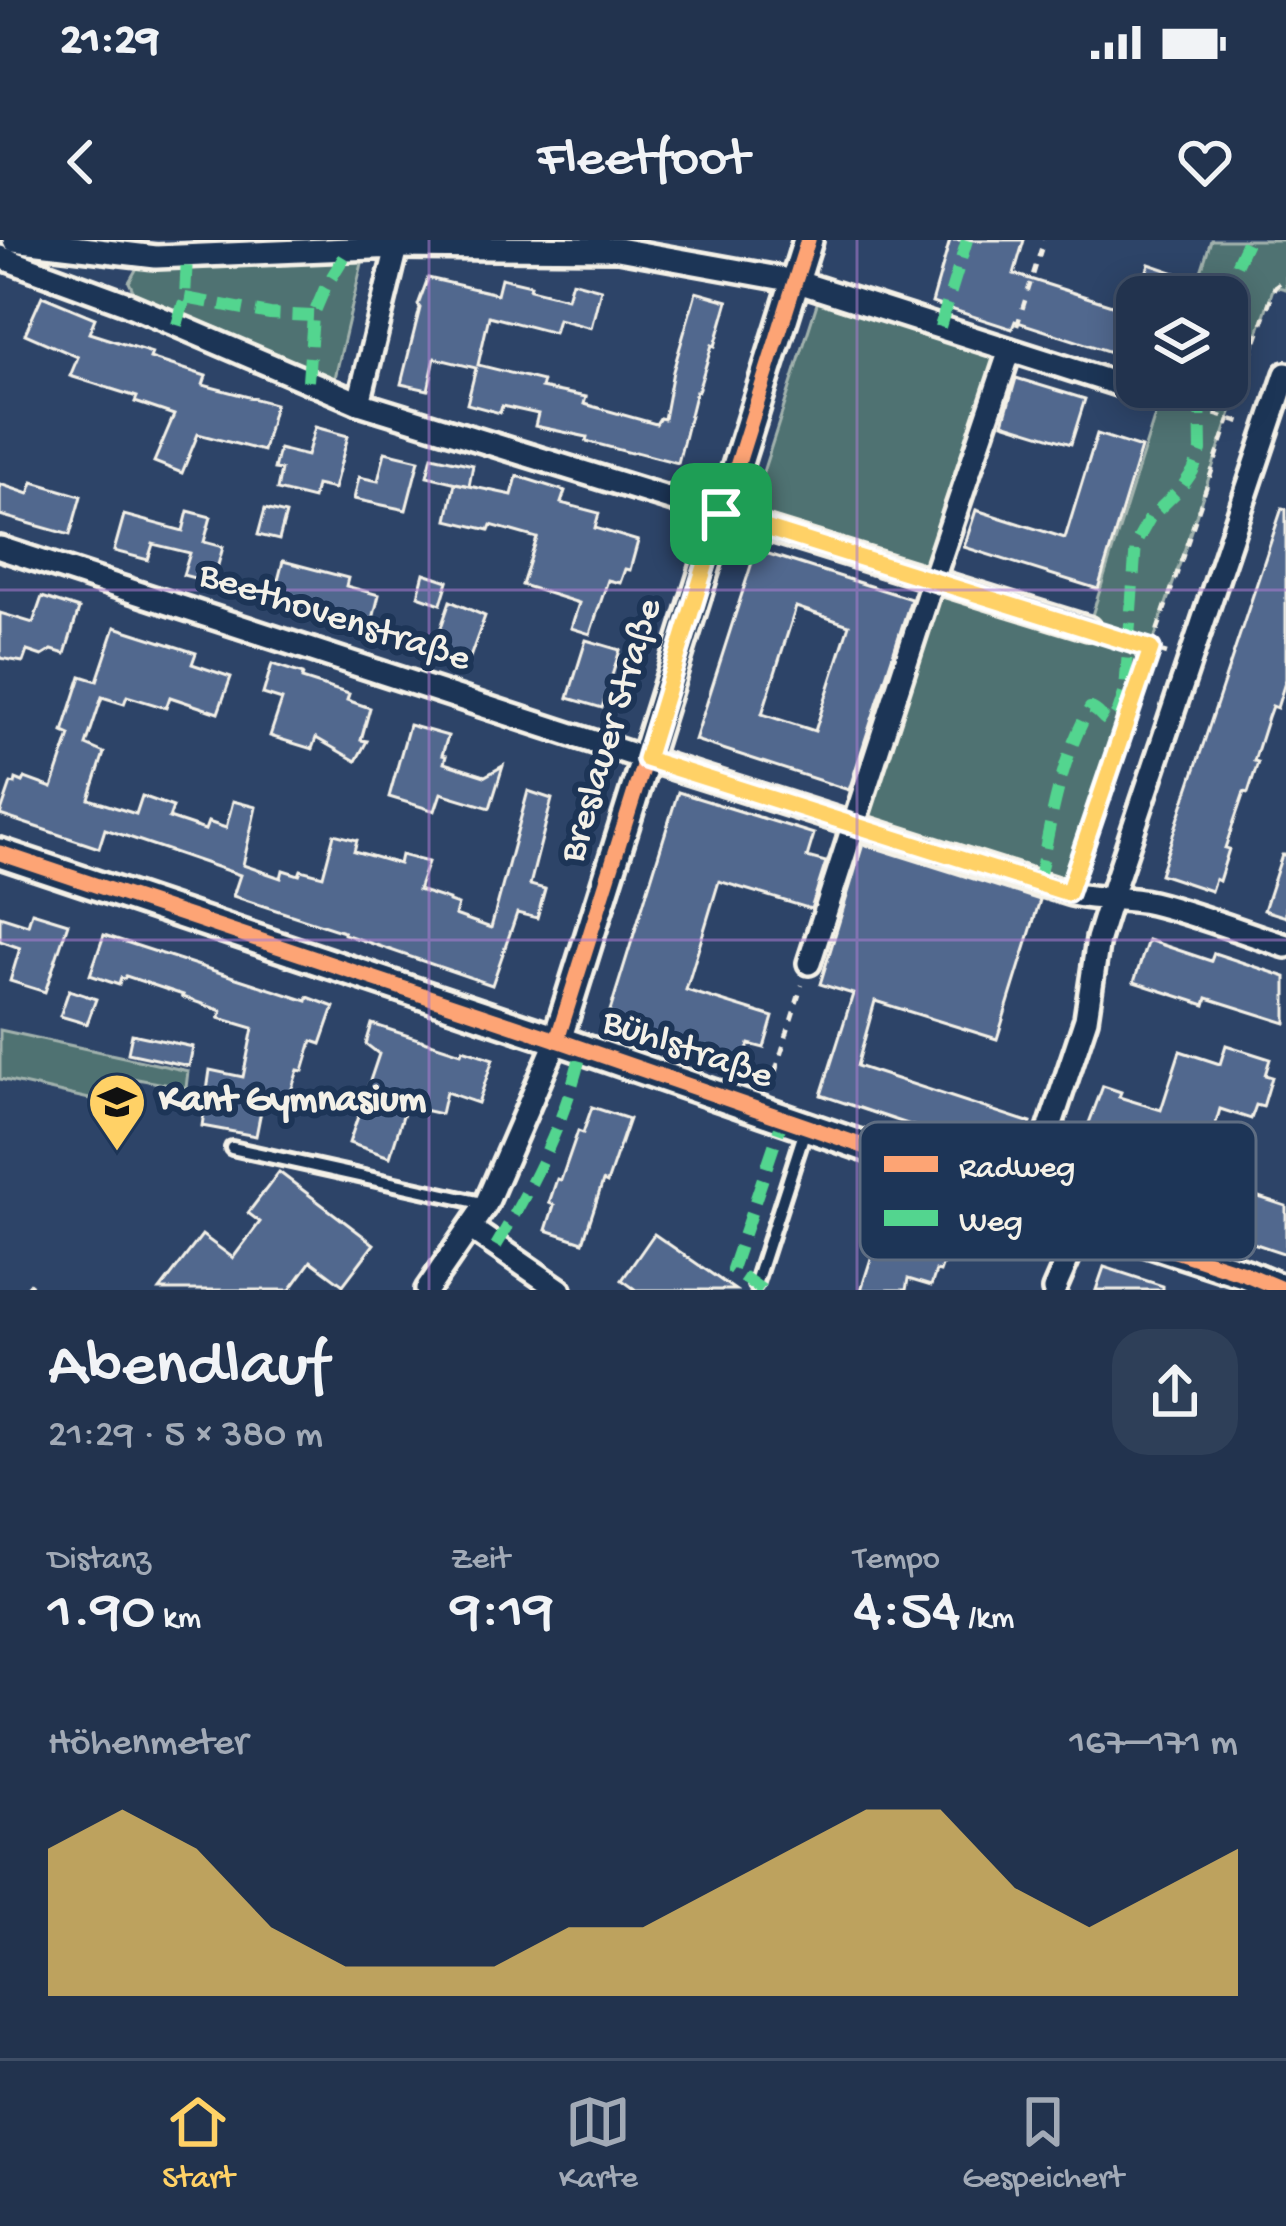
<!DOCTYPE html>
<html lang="de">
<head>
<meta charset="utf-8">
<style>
	:root { --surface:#22334e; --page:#2e3f58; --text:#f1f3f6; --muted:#a2aab6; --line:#3f4e66; --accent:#ffd166 }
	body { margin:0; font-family:"Gochi Hand",sans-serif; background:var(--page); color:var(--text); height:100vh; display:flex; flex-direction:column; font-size:45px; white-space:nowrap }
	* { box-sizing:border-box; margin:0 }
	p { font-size:39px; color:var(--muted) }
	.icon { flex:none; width:66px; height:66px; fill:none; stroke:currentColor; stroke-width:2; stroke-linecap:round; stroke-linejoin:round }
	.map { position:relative; height:1050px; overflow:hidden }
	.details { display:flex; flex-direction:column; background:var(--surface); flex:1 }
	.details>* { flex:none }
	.fabs { position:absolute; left:1116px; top:36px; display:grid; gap:24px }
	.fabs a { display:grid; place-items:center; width:132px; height:132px; border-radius:24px; background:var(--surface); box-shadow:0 6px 30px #0003,0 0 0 3px var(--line); font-size:60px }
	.pin { position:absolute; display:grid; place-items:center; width:102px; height:102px; color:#fff; margin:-51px; border-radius:24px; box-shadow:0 6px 18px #0006 }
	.round { display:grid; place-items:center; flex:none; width:126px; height:126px; border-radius:36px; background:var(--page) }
	.summary { display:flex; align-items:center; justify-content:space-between; height:204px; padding:0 48px }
	h1 { font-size:66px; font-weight:600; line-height:90px }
	.metrics { display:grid; grid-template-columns:repeat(3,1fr); gap:18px; height:204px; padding:12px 48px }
	.metrics div { display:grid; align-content:center }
	.metrics b { font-size:60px; font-weight:600 }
	.metrics small { font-size:33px; font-weight:400 }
	.metrics p { font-size:33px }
	.chart { height:336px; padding:24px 48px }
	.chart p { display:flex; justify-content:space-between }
	.chart svg { width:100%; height:216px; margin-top:12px; fill:var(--accent); opacity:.7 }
	.status { display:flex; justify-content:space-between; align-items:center; height:84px; padding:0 60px; background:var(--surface); direction:ltr }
	.status svg { height:33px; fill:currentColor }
	header { display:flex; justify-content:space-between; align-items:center; height:156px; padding:0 48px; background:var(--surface); font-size:54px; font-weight:600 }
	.tabs { display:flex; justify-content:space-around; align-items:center; height:168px; border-top:3px solid var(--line); background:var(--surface); font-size:33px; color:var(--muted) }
	.tabs a { display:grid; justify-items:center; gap:6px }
	.tabs .on { color:var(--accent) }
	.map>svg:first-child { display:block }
	.green { fill:#4f7272; stroke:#a2b2ad; stroke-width:3 }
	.building { fill:#51688e; stroke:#f4f1e8; stroke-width:3; fill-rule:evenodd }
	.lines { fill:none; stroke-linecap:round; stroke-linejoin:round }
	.service-casing { stroke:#f4f1e8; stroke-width:20 }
	.minor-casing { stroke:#f4f1e8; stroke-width:30 }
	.tertiary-casing { stroke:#f4f1e8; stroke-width:36 }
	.path { stroke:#f4f1e8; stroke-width:4.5; stroke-dasharray:9 9; stroke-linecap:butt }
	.service { stroke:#1d3557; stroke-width:10 }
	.minor { stroke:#1d3557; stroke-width:21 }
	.tertiary { stroke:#1d3557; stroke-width:27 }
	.quiet { stroke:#53d58f; stroke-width:12; stroke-dasharray:24 12; stroke-linecap:butt }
	.cycleway-casing { stroke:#1d3557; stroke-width:22 }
	.cycleway { stroke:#fda474; stroke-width:15 }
	.route-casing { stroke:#fff; stroke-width:24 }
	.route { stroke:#ffd166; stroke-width:15 }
	.grid { fill:none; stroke:#ab7bcf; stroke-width:3; stroke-opacity:0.55 }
	.labels { text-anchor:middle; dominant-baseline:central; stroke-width:12; stroke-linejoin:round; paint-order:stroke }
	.street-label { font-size:39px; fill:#f4f1e8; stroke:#1d3557 }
	.poi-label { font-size:39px; font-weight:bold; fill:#f4f1e8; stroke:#1d3557; text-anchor:start }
	.key { fill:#1d3557; stroke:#5e6d82; stroke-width:3 }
	.key-label { font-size:33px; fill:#f4f1e8 }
</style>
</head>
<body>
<div class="status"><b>21:29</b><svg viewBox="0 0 49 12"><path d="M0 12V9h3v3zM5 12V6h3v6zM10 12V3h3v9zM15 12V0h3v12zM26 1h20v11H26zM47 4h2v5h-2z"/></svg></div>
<header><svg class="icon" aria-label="back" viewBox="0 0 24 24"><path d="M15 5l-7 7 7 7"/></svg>Fleetfoot<svg class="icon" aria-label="heart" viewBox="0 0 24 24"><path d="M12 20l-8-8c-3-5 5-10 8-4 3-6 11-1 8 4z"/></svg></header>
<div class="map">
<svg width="1286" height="1050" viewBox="0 0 1286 1050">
	<rect width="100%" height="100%" fill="#2d4468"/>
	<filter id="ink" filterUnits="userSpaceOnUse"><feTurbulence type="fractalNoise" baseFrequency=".00833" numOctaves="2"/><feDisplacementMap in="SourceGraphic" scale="24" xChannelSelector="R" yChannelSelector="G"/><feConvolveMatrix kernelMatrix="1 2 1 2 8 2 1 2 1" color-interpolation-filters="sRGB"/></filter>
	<g filter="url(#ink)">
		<g class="green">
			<polygon points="1211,0 1286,0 1286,49 1274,46 1068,653 854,585 932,339 747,282 822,48 1010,110 933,338 1088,388 1164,147 1227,147 1227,57 1193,57"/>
			<polygon points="364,15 334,142 222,90 136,57 129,42 137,28 306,22"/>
			<polygon points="0,790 188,831 186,848 132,838 125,867 0,839"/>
		</g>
		<g class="building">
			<polygon points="950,0 1024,0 1014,34 1115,66 1120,48 1137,54 1137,135 1113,127 1117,114 1015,81 1012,89 932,63"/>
			<polygon points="1149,24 1193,39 1187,57 1139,57"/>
			<polygon points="428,38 497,54 501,38 531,45 530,49 567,58 572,41 601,49 591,88 558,79 554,93 489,76 478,125 543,141 541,148 586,157 584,164 656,184 660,178 664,179 673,131 696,52 728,61 715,106 712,105 698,151 696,151 678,223 636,212 631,213 586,201 587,197 535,186 538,174 502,166 500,173 467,164 476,128 435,118 428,150 401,144 420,68 418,65"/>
			<polygon points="42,56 95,78 89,93 152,113 150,118 206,136 203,145 275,164 263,211 198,194 182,233 154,222 174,175 135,162 137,157 70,136 78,117 25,94"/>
			<polygon points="1016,138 1085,159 1071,204 1003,183"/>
			<polygon points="315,187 348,196 334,249 316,245 313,259 277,250 281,230 274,229 279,209 307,216"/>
			<polygon points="1097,194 1141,208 1098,349 964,307 976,270 1065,298"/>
			<polygon points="385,212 419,220 406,270 354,259 359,237 378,241"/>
			<polygon points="432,216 473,225 469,246 427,236"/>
			<polygon points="517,236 565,251 561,263 599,273 595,288 638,301 630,330 625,329 620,343 608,340 590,394 571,388 579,363 522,345 537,298 491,285 489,290 447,280 455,243 512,255"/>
			<polygon points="33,242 81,256 70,295 0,275 0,244 29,254"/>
			<polygon points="1282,268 1286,269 1286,439 1277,468 1272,466 1268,477 1254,521 1258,522 1248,553 1244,552 1225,608 1229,609 1219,641 1215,639 1211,651 1160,634"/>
			<polygon points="265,269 286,274 279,300 258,295"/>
			<polygon points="188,271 211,277 204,302 223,307 213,343 183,335 190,313 153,304 148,320 114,311 124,275 183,291"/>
			<path d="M756,310L911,359L849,550L695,500ZM796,367L849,385L815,491L762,474Z"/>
			<polygon points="283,321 348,338 346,346 379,355 369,395 335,386 336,381 272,364"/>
			<polygon points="424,333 448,341 441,364 418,356"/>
			<polygon points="42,357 79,369 65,414 52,410 42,416 27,411 23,422 0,418 0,373 33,383"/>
			<polygon points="450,361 485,376 468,423 433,411"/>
			<polygon points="115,387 196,413 192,424 231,437 218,473 170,457 166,468 127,456 124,464 102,457 86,505 104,513 89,559 136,574 142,556 173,567 169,578 205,590 208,582 226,588 233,561 256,567 243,625 281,638 283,630 299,635 301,630 323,636 334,594 357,600 354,611 399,624 401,615 428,622 418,650 449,660 449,662 458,665 455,675 491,688 528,551 552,559 530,645 545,649 537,678 517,673 492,745 344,694 344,692 233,656 240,635 164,609 105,589 99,608 0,575 11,543 15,544 16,539 23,542 25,538 52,548 70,495 63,492 81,436 97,441"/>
			<polygon points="586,400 620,410 602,468 568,458"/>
			<polygon points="272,424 303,434 302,439 349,454 347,460 370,468 361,500 367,501 356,521 316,498 312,509 270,496 282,460 263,454"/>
			<polygon points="409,485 448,496 442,515 446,516 444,523 485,536 503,526 490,568 441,553 435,571 389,557"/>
			<polygon points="678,552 814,594 807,617 826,622 811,669 719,641 686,750 773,777 764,808 749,804 742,825 606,784"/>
			<polygon points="863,604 1040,660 997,799 875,761 857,826 1031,883 1018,921 821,855 853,754 820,744"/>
			<polygon points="1282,615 1286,615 1286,677 1264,670"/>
			<polygon points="32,672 68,683 45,752 10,741 20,708 0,701 0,676 28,685"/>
			<polygon points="104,695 307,761 308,757 334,767 321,804 312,801 303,831 298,830 285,869 263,861 256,896 202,886 210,830 243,837 253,788 219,778 222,771 182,757 183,755 126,736 124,739 121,738 119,745 90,735"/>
			<polygon points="1148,700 1211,721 1214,713 1286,737 1286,783 1207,758 1205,765 1134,742"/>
			<polygon points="69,750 96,759 87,784 60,776"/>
			<polygon points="372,784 461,813 463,809 493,819 478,863 446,852 441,874 406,866 390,917 349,903 379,814 366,804"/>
			<polygon points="132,794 193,807 189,826 128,813"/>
			<polygon points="1226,805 1270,819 1265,835 1272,837 1263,867 1256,865 1251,879 1220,869 1211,900 1166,888 1151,929 1214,949 1216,943 1286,966 1286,1014 1202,986 1203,983 1128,957 1120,960 1117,954 1083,943 1078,946 1069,936 1103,846 1121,852 1119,857 1161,870 1180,811 1220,824"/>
			<polygon points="592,867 629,879 607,943 603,941 583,1002 546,990 554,965 549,963 557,939 561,940 578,891 583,893"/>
			<polygon points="279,932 374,1004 343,1045 311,1021 290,1050 160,1050 202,995 233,1018 260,982 248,973"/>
			<polygon points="890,959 913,966 905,991 949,1006 940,1032 936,1031 931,1046 908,1039 906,1050 861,1050"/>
			<polygon points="654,994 735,1050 636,1050 622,1040"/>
			<polygon points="1104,1027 1163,1046 1163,1050 1096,1050"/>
		</g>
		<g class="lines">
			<defs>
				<g id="service">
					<polyline points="232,908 486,964"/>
					<polyline points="755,1045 805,890"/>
				</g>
				<g id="minor">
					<polyline points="397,7 618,9 795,41 1161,158"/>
					<polyline points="0,17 125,63 359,163 397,7 156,17 14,0"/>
					<polyline points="359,163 1088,388"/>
					<path d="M0,308L646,519L1068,653C1095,661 1124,656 1152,663C1197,674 1242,692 1286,706"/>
					<polyline points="809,723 933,339 1010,110"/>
					<polyline points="1025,962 1086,779 1098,699 1115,644 1286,134"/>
					<polyline points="470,988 560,1050"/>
					<polyline points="427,1050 486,964 557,800"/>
					<polyline points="1054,1050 1084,981"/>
				</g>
				<g id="tertiary">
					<polyline points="0,613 557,800 1025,962 1246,1034 1284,1050"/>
					<polyline points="557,800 808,0"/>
				</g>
			</defs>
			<use href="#service" class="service-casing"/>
			<use href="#minor" class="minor-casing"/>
			<use href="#tertiary" class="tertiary-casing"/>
			<g class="path">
				<polyline points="1017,86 1044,0"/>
				<polyline points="1180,164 1244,183"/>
				<polyline points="1110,395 1167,414"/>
				<polyline points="1076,629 1275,46 1286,38"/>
				<polyline points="770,849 802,745"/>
				<polyline points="26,1050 33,1041"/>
			</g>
			<use href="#service" class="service"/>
			<use href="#minor" class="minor"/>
			<use href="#tertiary" class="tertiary"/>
			<g class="quiet">
				<polyline points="1221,57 1248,0"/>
				<polyline points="185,58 270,74 313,76"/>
				<polyline points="177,85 185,58 187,16"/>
				<polyline points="940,87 967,0"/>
				<polyline points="308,141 313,76 325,48 349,9"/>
				<path d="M1038,643C1051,583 1059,522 1090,468C1100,470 1102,481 1111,482L1118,472L1125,451L1136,303L1150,278L1182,247L1193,231L1201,211L1200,147"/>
				<path d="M496,1006C534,943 565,881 582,809"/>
				<polyline points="762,1050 732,1029 783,879"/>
			</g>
			<defs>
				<g id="cycleway">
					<polyline points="0,613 557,800 1025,962 1246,1034 1284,1050"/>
					<polyline points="557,800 808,0"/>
				</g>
			</defs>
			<use href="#cycleway" class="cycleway-casing"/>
			<use href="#cycleway" class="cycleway"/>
		</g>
	</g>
	<g class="lines" filter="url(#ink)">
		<defs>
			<polygon id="route" points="721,274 1151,409 1068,653 646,519"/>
		</defs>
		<use href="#route" class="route-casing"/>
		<use href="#route" class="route"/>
	</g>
	<path class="grid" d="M429,0V1050M857,0V1050M0,350H1286M0,700H1286"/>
	<defs>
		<symbol id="school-pin" viewBox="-11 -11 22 30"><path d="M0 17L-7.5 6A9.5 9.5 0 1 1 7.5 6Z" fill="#ffd166" stroke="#1d3557"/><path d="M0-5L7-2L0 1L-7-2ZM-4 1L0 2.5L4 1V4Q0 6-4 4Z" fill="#111"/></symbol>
	</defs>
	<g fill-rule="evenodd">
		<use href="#school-pin" x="84" y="829" width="66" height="90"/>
	</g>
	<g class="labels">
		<g class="street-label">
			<text transform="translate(334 379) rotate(18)">Beethovenstraße</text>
			<text transform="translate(613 491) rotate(-73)">Breslauer Straße</text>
			<text transform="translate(687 811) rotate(19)">Bühlstraße</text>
		</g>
		<g class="poi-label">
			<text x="159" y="862">Kant Gymnasium</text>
		</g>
	</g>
	<rect x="860" y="882" width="396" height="138" rx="18" class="key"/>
	<rect x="884" y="916" width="54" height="16" fill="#fda474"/>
	<rect x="884" y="970" width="54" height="16" fill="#53d58f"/>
	<g class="key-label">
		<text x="959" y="936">Radweg</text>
		<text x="959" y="990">Weg</text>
	</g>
</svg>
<div class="fabs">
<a><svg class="icon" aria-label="layers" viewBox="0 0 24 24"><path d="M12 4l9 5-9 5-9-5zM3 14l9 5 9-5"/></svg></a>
</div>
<div class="pin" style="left:721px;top:274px;background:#1e9e55"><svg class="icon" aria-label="arrive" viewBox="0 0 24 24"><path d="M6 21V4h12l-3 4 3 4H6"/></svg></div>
</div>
<section class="details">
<div class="summary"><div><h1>Abendlauf</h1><p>21:29 · 5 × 380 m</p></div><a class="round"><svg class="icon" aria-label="share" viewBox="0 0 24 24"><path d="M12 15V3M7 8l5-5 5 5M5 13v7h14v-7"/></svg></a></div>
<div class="metrics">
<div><p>Distanz</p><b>1.90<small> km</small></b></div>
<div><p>Zeit</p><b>9:19</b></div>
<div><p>Tempo</p><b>4:54<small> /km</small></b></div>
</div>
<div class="chart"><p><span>Höhenmeter</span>167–171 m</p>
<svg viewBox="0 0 160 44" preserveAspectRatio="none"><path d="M0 44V14L10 6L20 14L30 30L40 38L50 38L60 38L70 30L80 30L90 22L100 14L110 6L120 6L130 22L140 30L150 22L160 14V44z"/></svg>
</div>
</section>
<nav class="tabs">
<a class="on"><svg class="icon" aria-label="home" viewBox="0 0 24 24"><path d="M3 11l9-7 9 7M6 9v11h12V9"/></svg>Start</a>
<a><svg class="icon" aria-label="map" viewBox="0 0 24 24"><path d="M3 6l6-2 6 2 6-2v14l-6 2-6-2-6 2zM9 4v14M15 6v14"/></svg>Karte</a>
<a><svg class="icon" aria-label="saved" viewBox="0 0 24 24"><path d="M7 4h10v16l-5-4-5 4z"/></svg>Gespeichert</a>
</nav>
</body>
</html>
